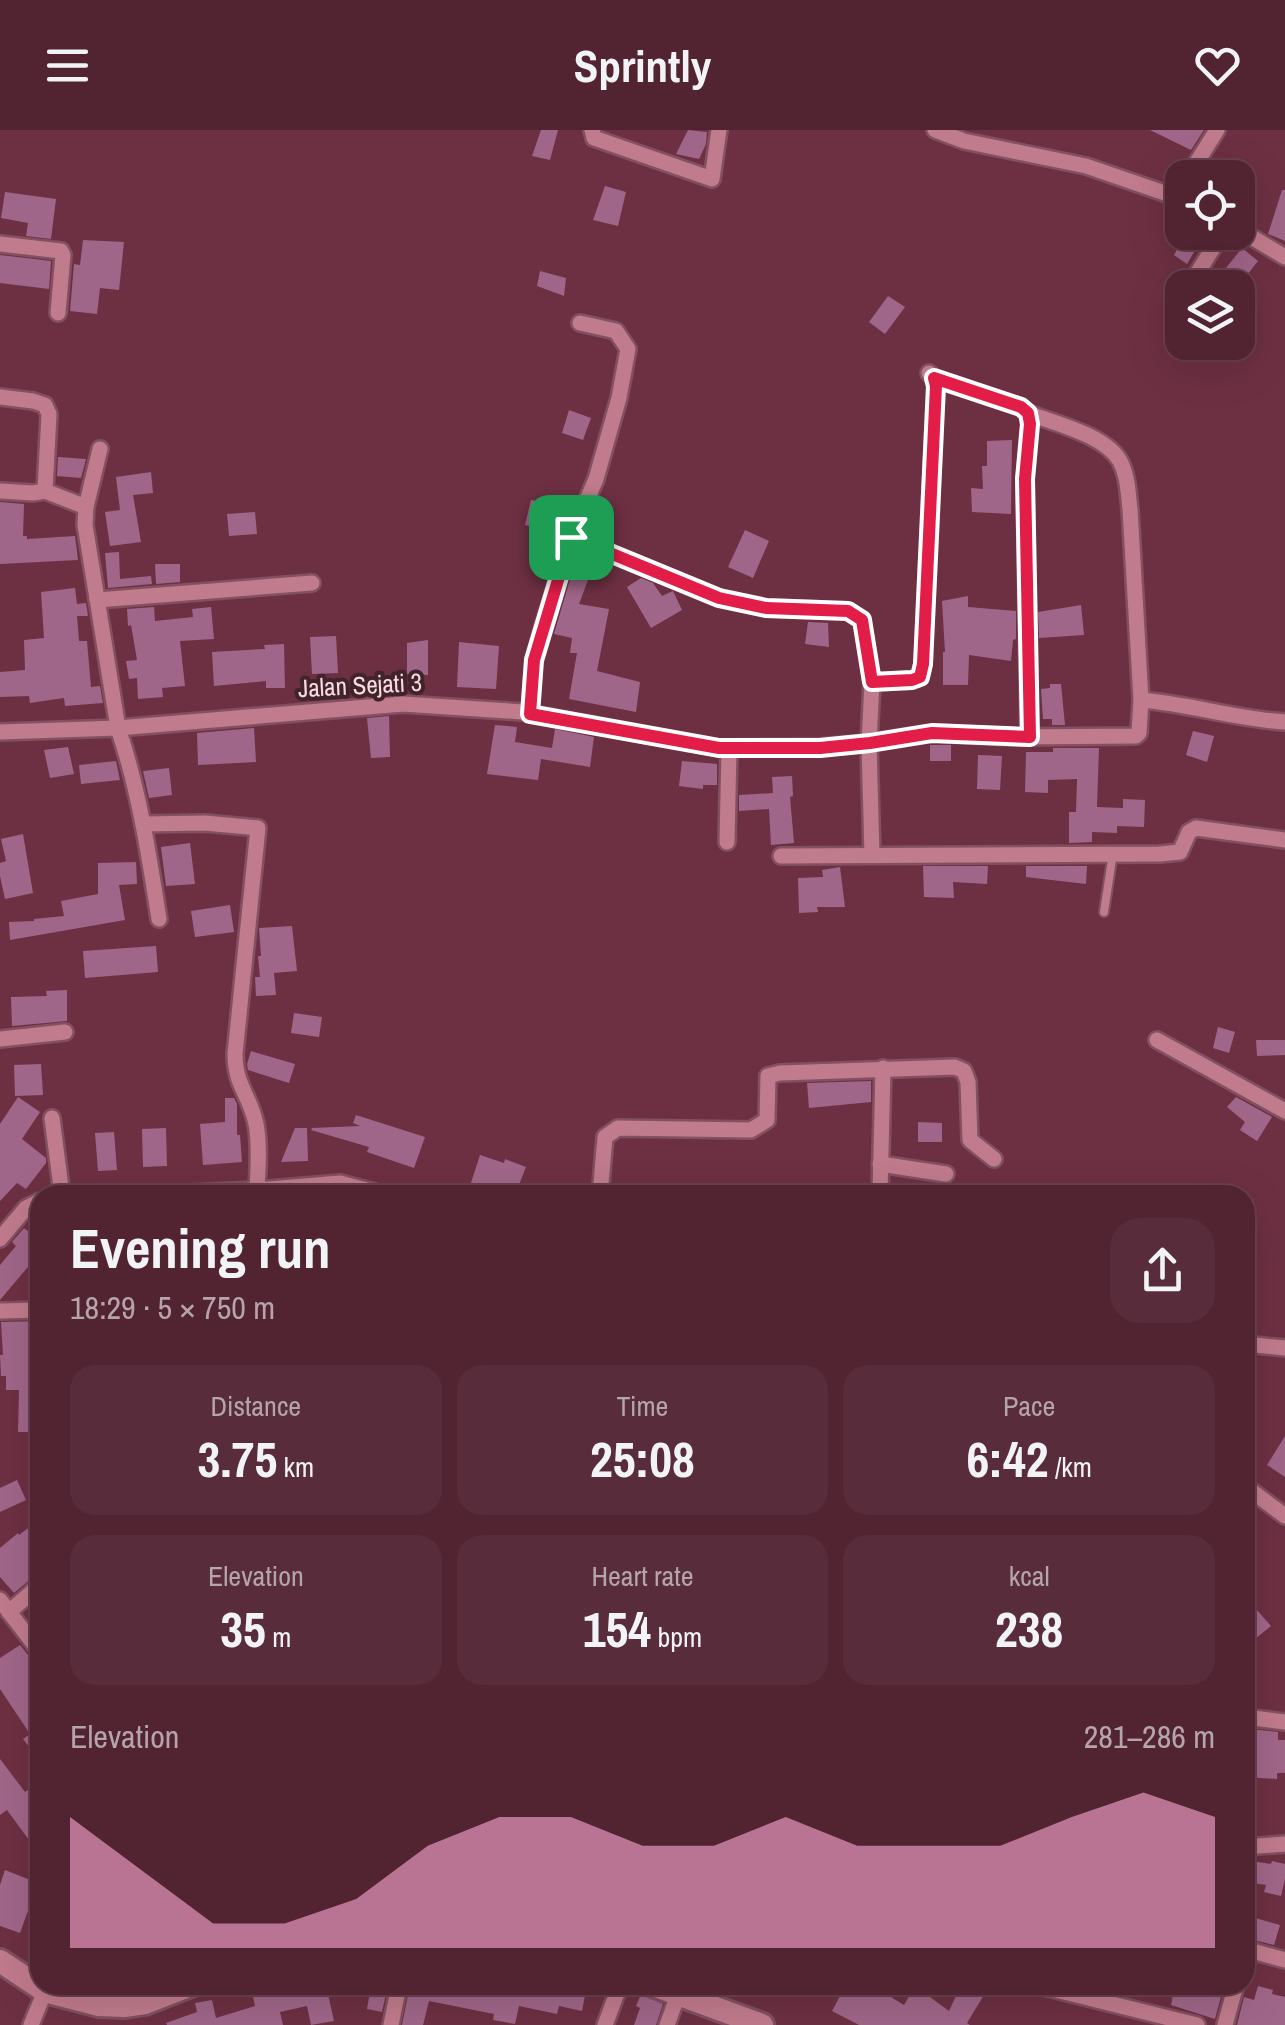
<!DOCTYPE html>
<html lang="en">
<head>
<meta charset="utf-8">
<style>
	:root { --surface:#522432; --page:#582c3a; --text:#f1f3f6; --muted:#b5a4ac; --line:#68414d; --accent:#e797bd }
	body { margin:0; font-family:"Archivo Narrow",sans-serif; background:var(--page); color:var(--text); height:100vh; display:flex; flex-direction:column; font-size:38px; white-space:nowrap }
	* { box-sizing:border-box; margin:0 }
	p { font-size:32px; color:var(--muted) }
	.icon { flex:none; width:55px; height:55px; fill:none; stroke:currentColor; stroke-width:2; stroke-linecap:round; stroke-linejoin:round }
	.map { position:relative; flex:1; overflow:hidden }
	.drawer { position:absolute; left:30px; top:1055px; width:1225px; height:810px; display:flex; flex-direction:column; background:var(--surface); border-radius:30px; box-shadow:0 10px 40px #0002,0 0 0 2px var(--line) }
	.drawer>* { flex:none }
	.controls { position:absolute; left:1165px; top:30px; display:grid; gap:20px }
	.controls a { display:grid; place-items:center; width:90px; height:90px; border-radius:20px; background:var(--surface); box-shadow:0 10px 40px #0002,0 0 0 2px var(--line); font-size:50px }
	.pin { position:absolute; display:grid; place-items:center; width:85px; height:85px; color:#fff; margin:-42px; border-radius:20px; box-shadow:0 5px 15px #0006 }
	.round { display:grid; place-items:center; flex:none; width:105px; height:105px; border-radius:30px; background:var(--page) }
	.head { display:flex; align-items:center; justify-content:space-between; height:170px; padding:0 40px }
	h1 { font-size:55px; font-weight:800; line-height:75px }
	.metrics { display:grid; grid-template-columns:repeat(3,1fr); gap:15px; height:170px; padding:10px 40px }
	.metrics div { display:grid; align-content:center; border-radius:25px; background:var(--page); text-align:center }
	.metrics b { font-size:50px; font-weight:800 }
	.metrics small { font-size:28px; font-weight:400 }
	.metrics p { font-size:28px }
	.chart { height:280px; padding:20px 40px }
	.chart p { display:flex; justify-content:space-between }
	.chart svg { width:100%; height:180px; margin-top:10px; fill:var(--accent); opacity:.7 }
	header { display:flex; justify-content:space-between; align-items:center; height:130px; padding:0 40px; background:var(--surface); font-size:45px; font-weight:800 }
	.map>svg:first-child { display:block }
	.building { fill:#a06689 }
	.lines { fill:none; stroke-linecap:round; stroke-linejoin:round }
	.service-casing { stroke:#825060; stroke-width:12 }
	.minor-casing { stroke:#825060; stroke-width:20 }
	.secondary-casing { stroke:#825060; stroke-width:28 }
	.service { stroke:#c07b8c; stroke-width:8 }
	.minor { stroke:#c07b8c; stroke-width:15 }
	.secondary { stroke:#c07b8c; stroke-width:22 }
	.route-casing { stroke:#fff; stroke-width:20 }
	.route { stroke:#e11d48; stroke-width:12 }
	.labels { text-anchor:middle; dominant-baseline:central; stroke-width:8; stroke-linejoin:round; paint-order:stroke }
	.street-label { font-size:25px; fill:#fadbe2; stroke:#40232b }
</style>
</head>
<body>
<header><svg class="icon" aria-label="menu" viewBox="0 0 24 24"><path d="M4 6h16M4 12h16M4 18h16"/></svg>Sprintly<svg class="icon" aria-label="heart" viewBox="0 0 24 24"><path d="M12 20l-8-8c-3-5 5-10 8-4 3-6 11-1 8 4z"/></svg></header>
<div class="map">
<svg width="1285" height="1895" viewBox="0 0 1285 1895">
	<rect width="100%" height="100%" fill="#6d3042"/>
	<g class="building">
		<polygon points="541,0 558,0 550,30 532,26"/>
		<polygon points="688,0 707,2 706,14 699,29 676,24"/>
		<polygon points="1150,0 1204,0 1191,20"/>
		<polygon points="605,56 626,62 618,96 593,90"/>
		<polygon points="1282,60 1285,60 1285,111 1268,104"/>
		<polygon points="5,62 56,69 51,109 26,106 28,93 1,88"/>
		<polygon points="1187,102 1206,102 1187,134 1174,125"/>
		<polygon points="83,110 124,112 119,160 100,158 97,184 70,181 74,134 80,135"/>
		<polygon points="1242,118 1258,131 1237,158 1230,158 1218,148"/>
		<polygon points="0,125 51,131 49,159 0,153"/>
		<polygon points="540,141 566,148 564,166 537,156"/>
		<polygon points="888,166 905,177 885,204 869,192"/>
		<polygon points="569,280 591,288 583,310 562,303"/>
		<polygon points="1012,310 1011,384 972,382 971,358 983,359 982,336 987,336 987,311"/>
		<polygon points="58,327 86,329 81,348 57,346"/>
		<polygon points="151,342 153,363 133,365 141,412 110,416 105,382 120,380 116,347"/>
		<polygon points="531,370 564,377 558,402 525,395"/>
		<polygon points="0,372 24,374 23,406 27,406 27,409 75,406 78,430 0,434"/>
		<polygon points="255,382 257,404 229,406 227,384"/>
		<polygon points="745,400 769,411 753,448 728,437"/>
		<polygon points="119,422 120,449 151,446 152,454 108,458 105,423"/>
		<polygon points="578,422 596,429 579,474 609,479 597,541 640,552 636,582 569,569 577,523 570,523 572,508 554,504"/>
		<polygon points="155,434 180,434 180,452 156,454"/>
		<polygon points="641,448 653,453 662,466 673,461 682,480 651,498 627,457"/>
		<polygon points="75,458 77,474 86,473 88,486 77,486 79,511 87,511 91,557 100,556 103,573 65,576 64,568 30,573 29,566 0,567 0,542 25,540 24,510 44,508 41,462"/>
		<polygon points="968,466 968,477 1016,481 1016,509 1013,510 1011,531 969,525 968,555 943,555 943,522 945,522 942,471"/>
		<polygon points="1081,475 1084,505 1039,508 1038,482"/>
		<polygon points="154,477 155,491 193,487 192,479 211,477 214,509 180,511 185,556 162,558 163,567 138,569 137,548 129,549 126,531 137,530 131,495 128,496 127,479"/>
		<polygon points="808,492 828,493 829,517 805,514"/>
		<polygon points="336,506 338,543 312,544 310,507"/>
		<polygon points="428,510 428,545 407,544 407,513"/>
		<polygon points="459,512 499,516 496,559 457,557"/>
		<polygon points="284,514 285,558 266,558 266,551 214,556 212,522 265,519 264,515"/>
		<polygon points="1050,554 1061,554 1065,595 1052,595 1052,589 1043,589 1041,559 1050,558"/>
		<polygon points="389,586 390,627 371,628 367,588"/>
		<polygon points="495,595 517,597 515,612 552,618 555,599 594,607 590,637 541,629 538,650 487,644"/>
		<polygon points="254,598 256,632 198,635 197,603"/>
		<polygon points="1193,601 1214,606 1207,632 1186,625"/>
		<rect x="930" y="615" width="21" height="16"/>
		<polygon points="68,617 74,644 50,648 44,620"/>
		<polygon points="1053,618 1099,618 1097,677 1123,678 1123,669 1145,670 1144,697 1117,696 1117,703 1092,702 1092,712 1069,713 1069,682 1076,682 1077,649 1048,650 1048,663 1025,662 1026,622 1053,622"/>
		<polygon points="978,625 1002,626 1000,660 977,659"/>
		<polygon points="116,631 120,650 81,654 79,635"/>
		<polygon points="682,631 717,634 717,655 703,655 703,659 679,656"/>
		<polygon points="169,638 172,665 149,668 143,641"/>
		<polygon points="792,646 793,666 790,667 794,713 771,715 769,679 739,681 739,665 773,663 772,647"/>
		<polygon points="23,704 33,763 5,769 0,746 0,733 6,731 1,709"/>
		<polygon points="190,713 195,754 166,756 161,717"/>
		<polygon points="136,732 137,754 119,755 125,790 10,810 9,792 34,791 34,789 64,786 61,771 98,764 98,733"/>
		<polygon points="923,736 988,736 987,754 953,752 954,768 924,767"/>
		<polygon points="1026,736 1087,736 1086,754 1026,747"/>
		<polygon points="840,737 845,777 817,777 818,782 799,783 798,748 823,747 822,740"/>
		<polygon points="230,775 234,802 195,807 191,781"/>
		<polygon points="292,796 297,841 274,843 276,865 256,866 255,847 260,847 258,826 261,826 259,798"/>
		<polygon points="156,816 158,842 85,848 83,821"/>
		<polygon points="67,860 67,891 12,896 11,867 47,866 46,861"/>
		<polygon points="294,883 322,887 319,907 291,903"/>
		<polygon points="1218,897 1235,902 1229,923 1213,918"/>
		<polygon points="1256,910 1285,910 1285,925 1257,926"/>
		<polygon points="251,921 295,934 289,953 248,940 247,934"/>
		<polygon points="41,934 43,965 15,966 14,935"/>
		<polygon points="871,951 871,972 809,978 807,953"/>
		<polygon points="18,967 40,982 22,1009 46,1028 46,1033 26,1059 17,1053 0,1071 0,994"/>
		<polygon points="1236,967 1272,987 1257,1011 1240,1000 1245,992 1227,977"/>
		<polygon points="225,968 234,968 237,974 237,1005 240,1005 242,1032 203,1035 200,994 225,992"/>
		<polygon points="356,985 425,1007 414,1038 367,1022 369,1017 311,1000 312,998 360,996 353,993"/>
		<polygon points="918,992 942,993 942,1012 918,1012"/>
		<polygon points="166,998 167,1036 143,1037 142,999"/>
		<polygon points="295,998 307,998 308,1031 281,1032"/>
		<polygon points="114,1002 117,1040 98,1041 95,1003"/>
		<polygon points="480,1025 504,1033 505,1029 526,1037 515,1065 467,1065"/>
		<polygon points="24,1098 40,1110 40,1137 33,1131 0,1170 0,1135 16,1116 12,1112"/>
		<polygon points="40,1191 40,1260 38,1260 36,1302 18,1302 19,1260 6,1260 6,1246 1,1246 0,1225 3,1225 1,1192"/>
		<polygon points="1285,1306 1285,1347 1267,1335"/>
		<polygon points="17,1350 26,1370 0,1382 0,1358"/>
		<polygon points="40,1389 40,1444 33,1447 14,1463 0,1447 0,1418 18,1403 19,1405"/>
		<polygon points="1256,1479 1271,1496 1245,1517 1245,1488"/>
		<polygon points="20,1515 32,1530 40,1533 40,1631 23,1609 30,1604 0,1559 0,1528"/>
		<polygon points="1250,1599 1278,1602 1278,1610 1285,1610 1285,1643 1277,1643 1277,1649 1245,1647 1245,1623 1249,1623"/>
		<polygon points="0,1629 25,1662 40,1652 40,1725 7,1680 0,1685"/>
		<polygon points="1245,1730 1271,1734 1272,1731 1285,1734 1285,1749 1281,1766 1264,1762 1266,1755 1245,1752"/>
		<polygon points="5,1740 38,1753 20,1803 0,1796 0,1755"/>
		<polygon points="1245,1785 1280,1795 1274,1815 1245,1808"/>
		<polygon points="280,1855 326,1855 334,1891 311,1895 307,1876 280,1882 283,1895 167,1895 166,1893 197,1882 195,1873 212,1870 216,1888 255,1876 252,1862"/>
		<polygon points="410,1855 455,1865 456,1855 587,1855 582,1881 559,1876 557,1884 519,1876 515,1894 493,1890 494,1884 429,1871 423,1895 402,1895"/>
		<polygon points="819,1855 871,1855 904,1875 915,1856 949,1881 961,1855 990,1855 967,1893 970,1895 859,1895 832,1881 840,1866"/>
		<polygon points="1175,1855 1224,1855 1215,1889 1171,1875"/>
		<polygon points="371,1856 387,1859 382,1882 367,1879"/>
		<polygon points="1258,1856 1273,1860 1272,1864 1285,1867 1285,1895 1237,1895 1244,1867 1254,1870"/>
		<polygon points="641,1864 663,1874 656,1895 634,1895 640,1878 636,1876"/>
	</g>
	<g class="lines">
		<defs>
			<g id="service">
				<polyline points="1104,782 1113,723"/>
				<polyline points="31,1846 40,1832"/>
			</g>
			<g id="minor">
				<polyline points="592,0 594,8 712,49 719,0"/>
				<polyline points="935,0 964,11 1086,36 1182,69"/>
				<polyline points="1187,48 1217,0"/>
				<polyline points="1238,99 1285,127"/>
				<polyline points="0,114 61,121 63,125 58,183"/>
				<polyline points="1188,158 1223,102"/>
				<polyline points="934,248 1021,277 1028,283 1030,294 1025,349 1029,607"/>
				<polyline points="0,267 33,271 45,275 49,284 45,361"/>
				<path d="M1028,283C1056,294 1105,305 1120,331C1128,346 1128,363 1130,379L1141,570"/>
				<path d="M100,319L86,377L85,395L118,598C139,660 149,725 159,789"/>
				<polyline points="0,361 33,363 45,361 86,377"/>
				<polyline points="571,407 719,468 767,478 848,481 862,490 872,552 869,613 872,725"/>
				<polyline points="97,470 312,453"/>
				<polyline points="872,552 912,550 920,547 923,534 936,255 934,248 929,243"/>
				<polyline points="530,583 534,530 543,497 571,407 596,349 619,268 628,219 616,201 580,193"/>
				<path d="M0,602L118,598L403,574L523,582L719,618L820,617L869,613L932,603L1014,607L1136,606L1139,603L1141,570C1190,574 1236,589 1285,592"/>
				<path d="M143,694L205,693L258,698L235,924C235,956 250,965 256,994C260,1015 258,1039 257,1060"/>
				<polyline points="727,712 729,618"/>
				<polyline points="781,726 1160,724 1180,722 1189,702 1196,698 1285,710"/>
				<polyline points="0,909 65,902"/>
				<polyline points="1157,910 1285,981"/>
				<polyline points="52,988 62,1065"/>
				<polyline points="880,1034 946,1044"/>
				<polyline points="144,1065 257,1060 340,1053 386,1065"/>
				<polyline points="600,1065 605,1007 618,998 751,1000 767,990 768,946 780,943 955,937 964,941 968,952 970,1010 994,1029"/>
				<polyline points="880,1065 883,938"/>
				<polyline points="0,1109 26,1078 40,1071"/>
				<polyline points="0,1181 40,1180"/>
				<polyline points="1245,1214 1285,1218"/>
				<polyline points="1245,1356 1285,1386"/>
				<polyline points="0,1470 40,1522"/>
				<polyline points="9,1482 40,1455"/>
				<polyline points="1245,1587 1285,1592"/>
				<polyline points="1245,1717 1285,1714"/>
				<polyline points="1245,1819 1285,1830"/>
				<polyline points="1036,1855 1197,1895"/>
				<polyline points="31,1895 45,1861"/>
				<polyline points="391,1895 399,1855"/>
				<polyline points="605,1895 620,1855"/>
				<polyline points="667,1895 678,1865"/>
				<polyline points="1225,1895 1236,1855"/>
			</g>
			<g id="secondary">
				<polyline points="0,1831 45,1861 99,1875 124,1876 145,1873 191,1855"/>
				<polyline points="653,1855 762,1895"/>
			</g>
		</defs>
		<use href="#service" class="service-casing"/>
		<use href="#minor" class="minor-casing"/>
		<use href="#secondary" class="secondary-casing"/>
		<use href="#service" class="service"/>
		<use href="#minor" class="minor"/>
		<use href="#secondary" class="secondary"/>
	</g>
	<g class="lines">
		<defs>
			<polygon id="route" points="934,248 1021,277 1028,283 1030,294 1025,349 1030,607 932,603 870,613 820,618 719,618 530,584 534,530 571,407 719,468 766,478 848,481 862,490 872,552 912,550 920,547 923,534 936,256"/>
		</defs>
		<use href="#route" class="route-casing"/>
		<use href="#route" class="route"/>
	</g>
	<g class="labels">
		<g class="street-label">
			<text transform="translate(360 555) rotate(-3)">Jalan Sejati 3</text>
		</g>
	</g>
</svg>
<div class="controls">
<a><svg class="icon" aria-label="locate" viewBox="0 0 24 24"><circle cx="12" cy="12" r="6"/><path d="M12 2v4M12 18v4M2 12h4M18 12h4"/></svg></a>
<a><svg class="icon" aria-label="layers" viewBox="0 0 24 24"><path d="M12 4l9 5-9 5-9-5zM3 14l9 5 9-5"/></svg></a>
</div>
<div class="pin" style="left:571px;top:407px;background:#1e9e55"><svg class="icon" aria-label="arrive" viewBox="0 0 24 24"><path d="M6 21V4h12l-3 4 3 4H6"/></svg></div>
<section class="drawer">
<div class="head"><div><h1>Evening run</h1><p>18:29 · 5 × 750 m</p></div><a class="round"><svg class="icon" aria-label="share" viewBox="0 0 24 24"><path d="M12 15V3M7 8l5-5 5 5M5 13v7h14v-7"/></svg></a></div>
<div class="metrics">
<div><p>Distance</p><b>3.75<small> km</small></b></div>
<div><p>Time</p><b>25:08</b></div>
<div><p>Pace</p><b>6:42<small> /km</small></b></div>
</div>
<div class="metrics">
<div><p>Elevation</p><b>35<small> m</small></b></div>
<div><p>Heart rate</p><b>154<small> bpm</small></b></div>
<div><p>kcal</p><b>238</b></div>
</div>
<div class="chart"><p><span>Elevation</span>281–286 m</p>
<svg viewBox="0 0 160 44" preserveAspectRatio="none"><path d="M0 44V12L10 25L20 38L30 38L40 32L50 19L60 12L70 12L80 19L90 19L100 12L110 19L120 19L130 19L140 12L150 6L160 12V44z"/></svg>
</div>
</section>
</div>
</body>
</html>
